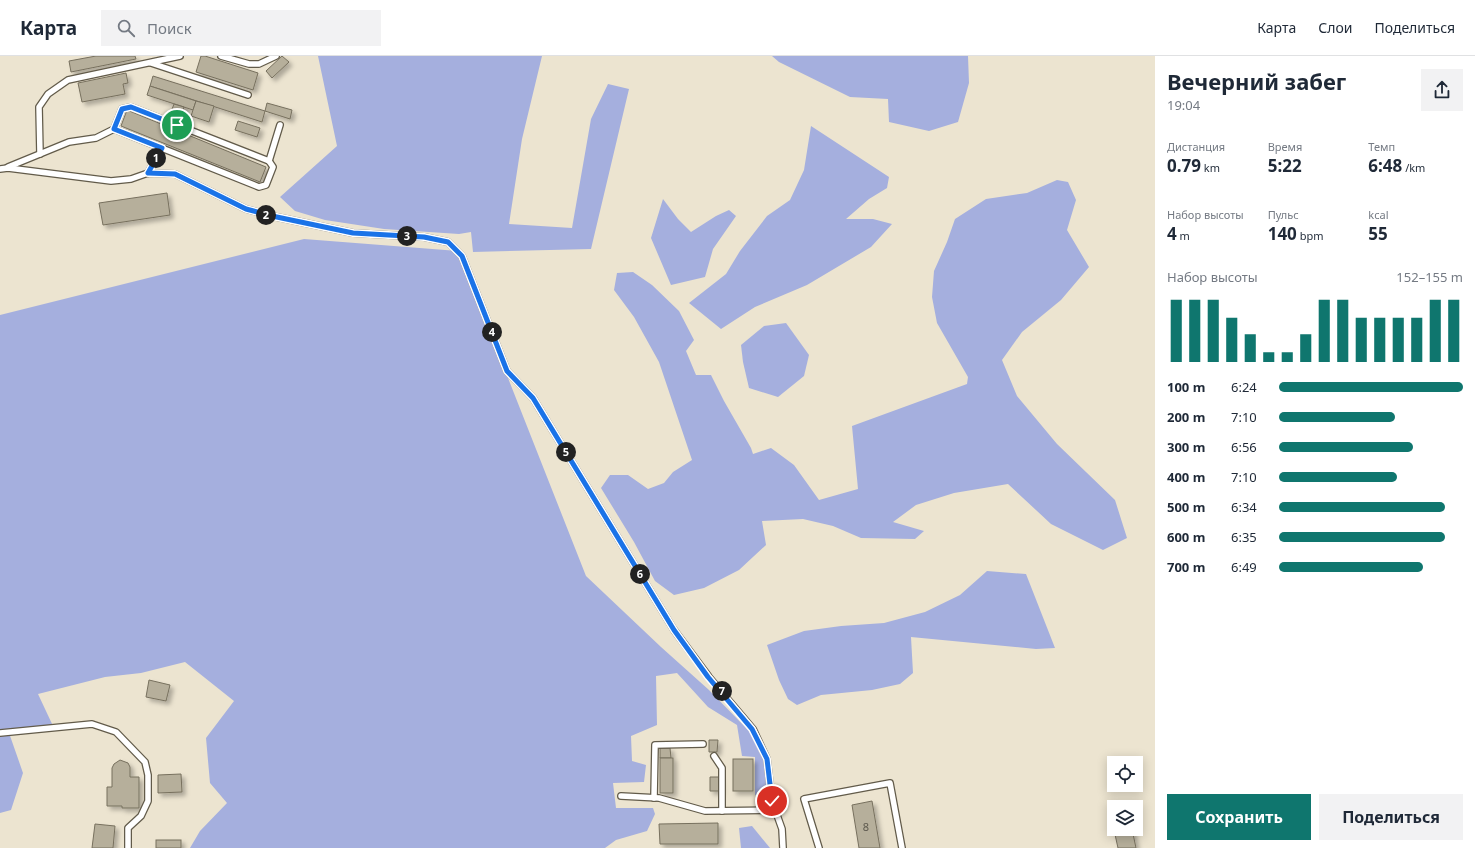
<!DOCTYPE html>
<html lang="ru">
<head>
<meta charset="utf-8">
<style>
	:root { --surface:#fff; --page:#f2f2f3; --text:#1f2937; --muted:#747a83; --line:#e0e1e3; --accent:#0f766e }
	body { margin:0; font-family:"Noto Sans",sans-serif; background:var(--page); color:var(--text); height:100vh; display:flex; flex-direction:column; font-size:15px; white-space:nowrap }
	* { box-sizing:border-box; margin:0 }
	p { font-size:13px; color:var(--muted) }
	.icon { flex:none; width:22px; height:22px; fill:none; stroke:currentColor; stroke-width:2; stroke-linecap:round; stroke-linejoin:round }
	.map { position:relative; flex:1; overflow:hidden }
	.panel { display:flex; flex-direction:column; background:var(--surface); width:320px }
	.panel>* { flex:none }
	.fabs { position:absolute; left:1107px; top:700px; display:grid; gap:8px }
	.fabs a { display:grid; place-items:center; width:36px; height:36px; border-radius:0px; background:var(--surface); box-shadow:0 2px 10px #0003; font-size:20px }
	.pin { position:absolute; display:grid; place-items:center; width:34px; height:34px; color:#fff; margin:-17px; border:2px solid #fff; border-radius:50%; box-shadow:0 1px 4px #0007 }
	.km { position:absolute; width:20px; height:20px; margin:-10px; border-radius:50%; background:#222; color:#fff; font-size:11px; line-height:20px; text-align:center }
	.round { display:grid; place-items:center; flex:none; width:42px; height:42px; border-radius:0px; background:var(--page) }
	.overview { display:flex; align-items:center; justify-content:space-between; height:68px; padding:0 12px }
	h1 { font-size:22px; font-weight:700; line-height:30px }
	.stats { display:grid; grid-template-columns:repeat(3,1fr); gap:6px; height:68px; padding:4px 12px }
	.stats div { display:grid; align-content:center }
	.stats b { font-size:17px; font-weight:700 }
	.stats small { font-size:11px; font-weight:400 }
	.stats p { font-size:11px }
	.chart { height:112px; padding:8px 12px }
	.chart p { display:flex; justify-content:space-between }
	.chart svg { width:100%; height:72px; margin-top:4px; stroke:var(--accent); stroke-width:6 }
	.cta { display:flex; gap:8px; margin-top:auto; padding:8px 12px }
	.cta a { flex:1; height:46px; border-radius:0px; background:var(--accent); color:#fff; font-size:16px; font-weight:700; line-height:46px; text-align:center }
	.cta a+a { background:var(--page); color:var(--text) }
	ul { padding:0 12px; list-style:none; font-size:13px }
	li { display:grid; grid-template-columns:64px 48px 1fr; align-items:center; height:30px }
	li i { height:10px; border-radius:5px; background:var(--accent) }
	header { display:flex; align-items:center; gap:24px; box-sizing:border-box; height:56px; padding:0 20px; background:var(--surface); border-bottom:1px solid var(--line) }
	header strong { font-size:19px }
	nav { display:flex; gap:22px; margin-inline-start:auto; font-size:14px }
	.search { width:280px; height:36px; background:var(--page); display:flex; align-items:center; gap:10px; box-sizing:border-box; padding:0 14px; border-radius:0px; color:var(--muted); font-size:15px }
	main { display:flex; flex:1; min-height:0 }
	.map>svg:first-child { display:block }
	.green { fill:#a5afde }
	.building { fill:#b6af9b; stroke:#77705e; filter:url(#shadow) }
	.lines { fill:none; stroke-linecap:round; stroke-linejoin:round }
	.lane-casing { stroke:#625b4a; stroke-width:8 }
	.lane { stroke:#fff; stroke-width:5.5 }
	.route-casing { stroke:#fff; stroke-width:8 }
	.route { stroke:#1a73e8; stroke-width:5 }
	.labels { text-anchor:middle; dominant-baseline:central; stroke-width:3; stroke-linejoin:round; paint-order:stroke }
	.number-label { font-size:11px; fill:#5d594e }
</style>
</head>
<body>
<header>
<strong>Карта</strong>
<div class="search"><svg class="icon" aria-label="search" viewBox="0 0 24 24"><circle cx="10" cy="10" r="6"/><path d="M15 15l6 6"/></svg>Поиск</div>
<nav><a>Карта</a><a>Слои</a><a>Поделиться</a></nav>
</header>
<main>
<div class="map">
<svg width="1155" height="792" viewBox="0 0 1155 792">
	<defs>
		<filter id="shadow"><feDropShadow dx="3.5" dy="3.5" stdDeviation="2" flood-color="#0004"/></filter>
	</defs>
	<rect width="100%" height="100%" fill="#ece4d0"/>
	<g class="green">
		<polygon points="318,0 542,0 522,83 509,168 572,172 591,63 608,28 629,33 591,193 473,196 471,176 459,178 384,173 325,164 295,155 280,141 337,90"/>
		<polygon points="772,0 968,0 969,27 958,66 929,75 889,66 888,43 850,41 779,6"/>
		<polygon points="811,70 889,121 887,132 869,143 846,163 873,163 892,168 871,191 807,229 755,251 721,273 689,247 726,218 740,195 767,160 790,144 804,114"/>
		<polygon points="1057,124 1068,126 1076,144 1067,174 1089,211 1061,244 1022,276 1002,304 1017,340 1057,388 1115,444 1127,482 1103,494 1051,468 1008,428 954,437 916,449 893,466 924,475 915,483 861,482 833,470 803,463 762,465 766,489 739,514 704,532 674,539 655,525 634,486 601,432 610,419 628,419 648,433 664,427 673,416 692,404 659,306 634,261 614,234 617,217 633,216 652,229 679,255 694,284 686,295 696,319 711,319 724,345 751,392 753,398 771,392 794,409 819,444 858,433 852,370 967,328 968,321 937,267 932,241 934,215 947,186 955,163 986,143 1027,137"/>
		<polygon points="663,143 678,163 691,176 716,160 729,154 736,160 713,193 705,221 671,229 651,182"/>
		<polygon points="304,183 458,195 586,520 661,591 709,634 751,677 765,703 769,740 755,739 755,701 742,700 737,669 708,651 677,617 656,620 657,669 631,680 632,705 646,709 644,726 613,727 616,752 653,752 655,758 647,775 616,784 605,792 190,792 200,775 227,747 210,727 206,682 234,645 185,606 141,617 105,621 38,638 53,670 8,674 23,717 11,754 0,757 0,259"/>
		<polygon points="786,267 809,299 804,320 778,341 749,332 743,306 741,289 764,270"/>
		<polygon points="987,515 1026,518 1055,592 1036,593 911,581 913,617 900,628 872,634 821,639 797,649 788,643 779,624 767,589 804,575 841,570 884,567 925,556 960,539"/>
		<polygon points="752,770 770,792 741,792 739,772"/>
	</g>
	<g class="building">
		<polygon points="96,0 135,0 136,3 71,16 69,5"/>
		<polygon points="201,0 205,0 258,17 253,34 196,16"/>
		<polygon points="282,0 289,6 272,22 266,15"/>
		<polygon points="126,17 128,27 123,28 125,38 82,46 78,27"/>
		<polygon points="153,20 265,55 262,66 150,30"/>
		<polygon points="150,30 196,45 193,54 147,39"/>
		<polygon points="196,45 214,50 209,66 191,60"/>
		<polygon points="267,47 292,54 290,63 265,55"/>
		<polygon points="174,48 184,51 180,64 169,61"/>
		<polygon points="127,54 266,111 260,126 121,70"/>
		<polygon points="238,65 260,72 257,81 235,74"/>
		<polygon points="167,137 170,159 103,169 99,147"/>
		<polygon points="149,624 170,629 166,645 146,641"/>
		<polygon points="709,684 718,684 717,696 709,696"/>
		<polygon points="660,692 670,692 671,702 660,702"/>
		<rect x="660" y="702" width="13" height="35"/>
		<rect x="733" y="703" width="20" height="32"/>
		<polygon points="120,704 128,707 130,711 130,721 139,721 139,752 122,752 122,750 107,750 107,731 112,731 112,712 114,708"/>
		<polygon points="181,718 182,736 158,737 158,719"/>
		<polygon points="710,721 719,721 720,735 710,735"/>
		<polygon points="872,745 880,792 859,792 852,749"/>
		<polygon points="718,767 718,788 660,788 659,768"/>
		<polygon points="95,768 115,770 113,792 92,792"/>
		<polygon points="1121,773 1132,773 1136,792 1118,792 1114,774"/>
		<rect x="156" y="784" width="25" height="8"/>
	</g>
	<g class="lines">
		<defs>
			<g id="lane">
				<polyline points="221,0 249,8 259,8 276,0"/>
				<polyline points="151,7 248,39"/>
				<polyline points="40,98 39,51 48,38 68,24 180,0"/>
				<polyline points="269,105 280,69"/>
				<polyline points="8,111 69,86 96,82 114,73 122,53 131,51 269,105 273,111 266,129 259,131 114,73"/>
				<polyline points="0,113 8,112 111,125 131,123 148,117 175,118 246,153 272,160 353,177 424,181 448,186 462,200 507,315 533,342 674,574 709,621 753,673 767,703 772,745 782,773 783,792"/>
				<polyline points="148,117 162,92"/>
				<polyline points="0,677 92,668 116,676 145,706 148,719 148,745 141,760 128,772 128,792"/>
				<polyline points="714,700 722,712 722,755"/>
				<polyline points="621,740 659,742 705,755 775,754"/>
				<polyline points="654,742 655,689 703,688"/>
				<polyline points="819,792 804,743 890,727 902,792"/>
			</g>
		</defs>
		<use href="#lane" class="lane-casing"/>
		<use href="#lane" class="lane"/>
	</g>
	<g class="lines">
		<defs>
			<polyline id="route" points="177,69 131,51 122,53 114,73 162,92 148,117 175,118 246,153 272,160 353,177 424,181 448,186 462,200 507,315 533,342 674,574 708,621 752,673 767,703 772,745"/>
		</defs>
		<use href="#route" class="route-casing"/>
		<use href="#route" class="route"/>
	</g>
	<g class="labels">
		<g class="number-label">
			<text x="866" y="770">8</text>
		</g>
	</g>
</svg>
<div class="fabs">
<a><svg class="icon" aria-label="locate" viewBox="0 0 24 24"><circle cx="12" cy="12" r="6"/><path d="M12 2v4M12 18v4M2 12h4M18 12h4"/></svg></a>
<a><svg class="icon" aria-label="layers" viewBox="0 0 24 24"><path d="M12 4l9 5-9 5-9-5zM3 14l9 5 9-5"/></svg></a>
</div>
<div class="pin" style="left:177px;top:69px;background:#1e9e55"><svg class="icon" aria-label="arrive" viewBox="0 0 24 24"><path d="M6 21V4h12l-3 4 3 4H6"/></svg></div>
<div class="pin" style="left:772px;top:745px;background:#d93025"><svg class="icon" aria-label="check" viewBox="0 0 24 24"><path d="M5 12l5 5 9-10"/></svg></div>
<b class="km" style="left:156px;top:102px">1</b>
<b class="km" style="left:266px;top:159px">2</b>
<b class="km" style="left:407px;top:180px">3</b>
<b class="km" style="left:492px;top:276px">4</b>
<b class="km" style="left:566px;top:396px">5</b>
<b class="km" style="left:640px;top:518px">6</b>
<b class="km" style="left:722px;top:635px">7</b>
</div>
<section class="panel">
<div class="overview"><div><h1>Вечерний забег</h1><p>19:04</p></div><a class="round"><svg class="icon" aria-label="share" viewBox="0 0 24 24"><path d="M12 15V3M7 8l5-5 5 5M5 13v7h14v-7"/></svg></a></div>
<div class="stats">
<div><p>Дистанция</p><b>0.79<small> km</small></b></div>
<div><p>Время</p><b>5:22</b></div>
<div><p>Темп</p><b>6:48<small> /km</small></b></div>
</div>
<div class="stats">
<div><p>Набор высоты</p><b>4<small> m</small></b></div>
<div><p>Пульс</p><b>140<small> bpm</small></b></div>
<div><p>kcal</p><b>55</b></div>
</div>
<div class="chart"><p><span>Набор высоты</span>152–155 m</p>
<svg viewBox="0 0 160 44" preserveAspectRatio="none"><path d="M5 44V6M15 44V6M25 44V6M35 44V17M45 44V27M55 44V38M65 44V38M75 44V27M85 44V6M95 44V6M105 44V17M115 44V17M125 44V17M135 44V17M145 44V6M155 44V6"/></svg>
</div>
<ul>
<li><b>100 m</b>6:24<i style="width:100%"></i></li>
<li><b>200 m</b>7:10<i style="width:63%"></i></li>
<li><b>300 m</b>6:56<i style="width:73%"></i></li>
<li><b>400 m</b>7:10<i style="width:64%"></i></li>
<li><b>500 m</b>6:34<i style="width:90%"></i></li>
<li><b>600 m</b>6:35<i style="width:90%"></i></li>
<li><b>700 m</b>6:49<i style="width:78%"></i></li>
</ul>
<div class="cta"><a>Сохранить</a><a>Поделиться</a></div>
</section>
</main>
</body>
</html>
